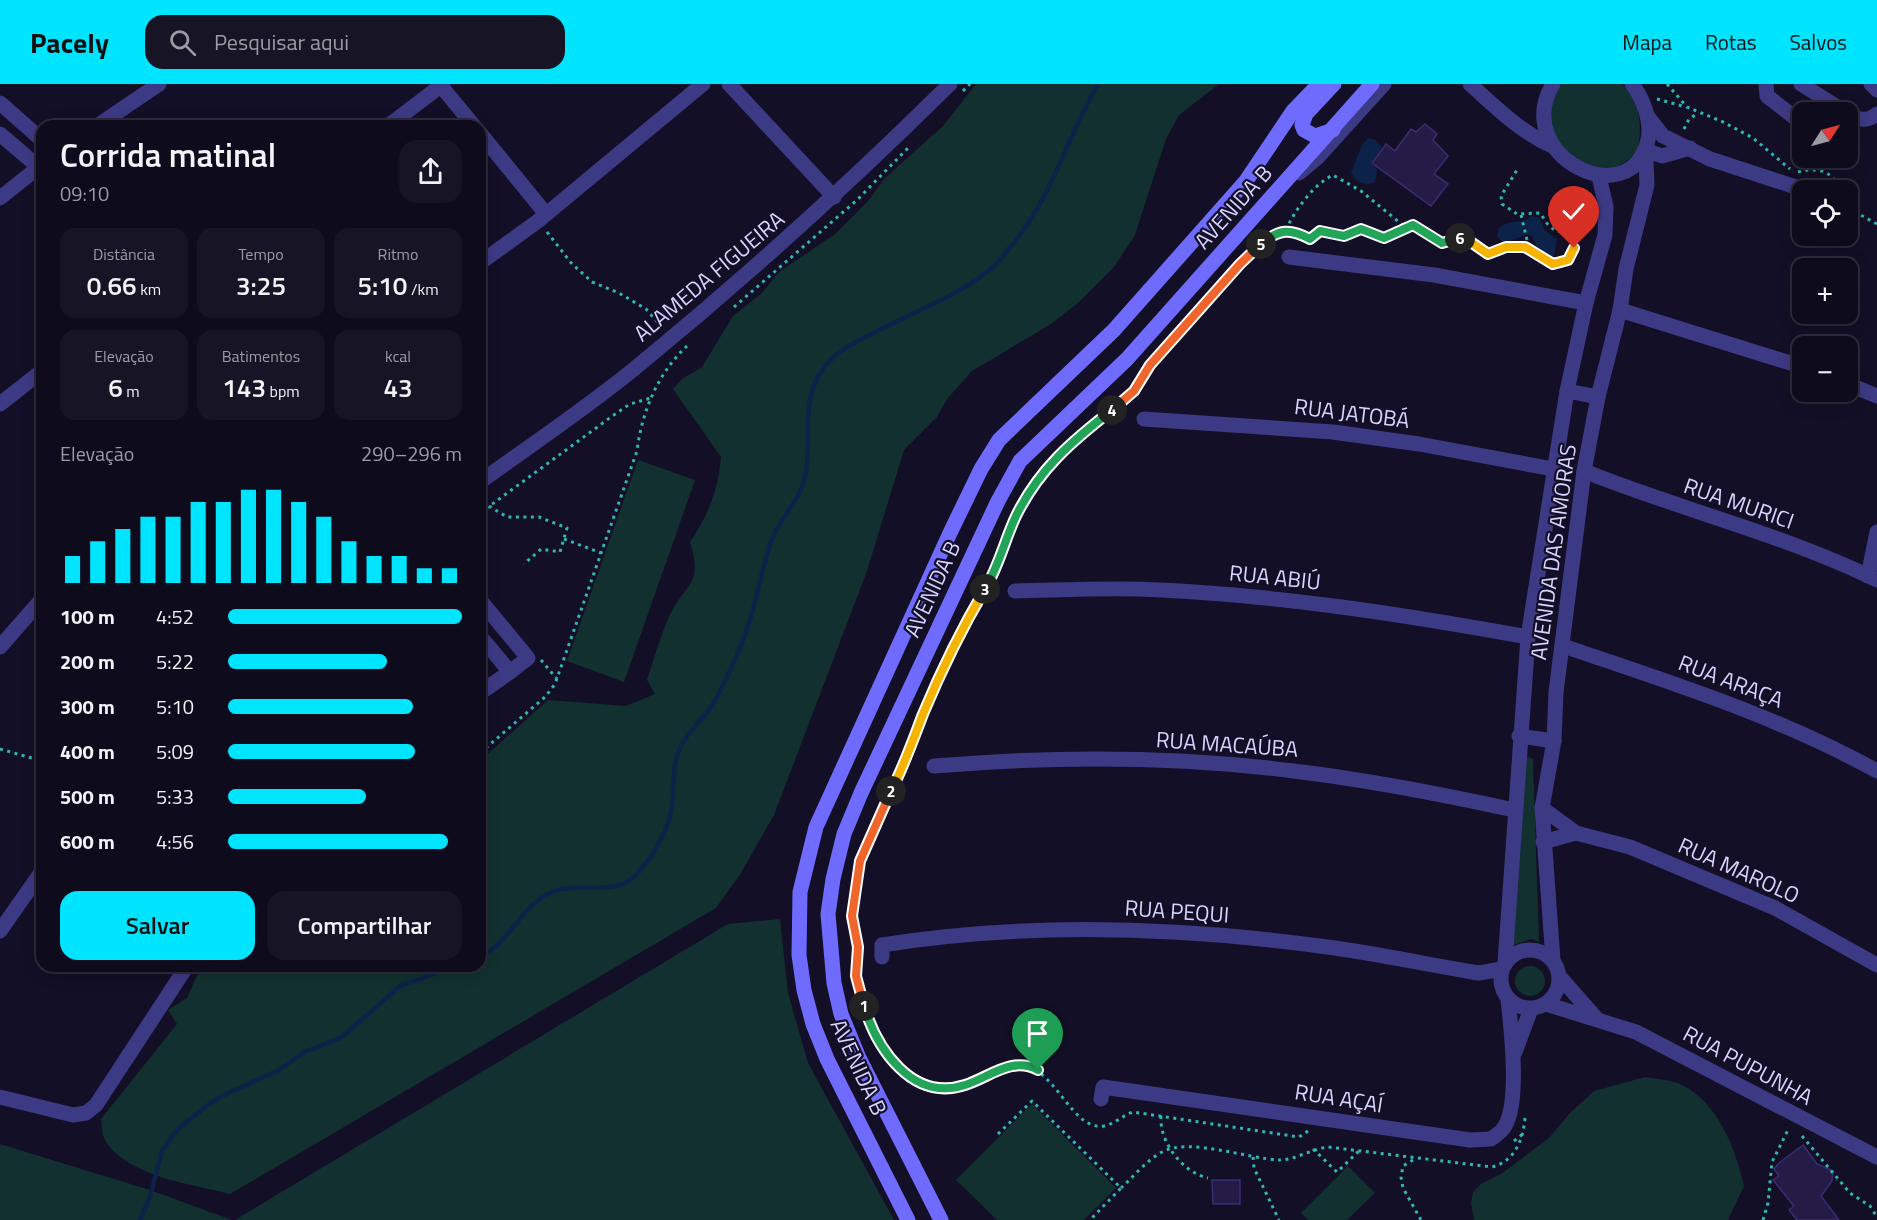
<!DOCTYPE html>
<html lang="pt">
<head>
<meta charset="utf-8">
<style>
	:root { --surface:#0e0b1c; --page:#171425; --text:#f1f3f6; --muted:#9b9ba3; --line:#2e2b3b; --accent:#00e5ff }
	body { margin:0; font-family:"Titillium Web",sans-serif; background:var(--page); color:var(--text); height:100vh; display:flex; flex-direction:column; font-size:22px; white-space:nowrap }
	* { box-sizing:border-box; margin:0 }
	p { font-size:20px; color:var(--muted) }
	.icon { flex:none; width:33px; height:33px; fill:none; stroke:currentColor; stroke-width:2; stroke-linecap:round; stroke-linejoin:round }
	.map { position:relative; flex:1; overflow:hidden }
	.drawer { position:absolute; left:36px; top:36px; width:450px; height:852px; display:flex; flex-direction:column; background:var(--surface); border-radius:18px; box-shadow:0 3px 15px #0003,0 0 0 2px var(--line) }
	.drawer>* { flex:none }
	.needle { width:39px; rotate:54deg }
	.tools { position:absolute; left:1792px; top:18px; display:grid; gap:12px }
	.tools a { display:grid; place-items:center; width:66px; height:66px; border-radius:12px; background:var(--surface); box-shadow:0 3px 15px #0003,0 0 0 2px var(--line); font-size:30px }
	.pin { position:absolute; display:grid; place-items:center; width:51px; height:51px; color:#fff; margin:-62px -26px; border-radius:50% 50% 50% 0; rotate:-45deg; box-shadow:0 0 6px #0007 }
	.pin .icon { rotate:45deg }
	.km { position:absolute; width:30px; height:30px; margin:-15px; border-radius:50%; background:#222; color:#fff; font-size:16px; line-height:30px; text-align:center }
	.round { display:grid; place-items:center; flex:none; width:63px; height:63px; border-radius:18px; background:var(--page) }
	.head { display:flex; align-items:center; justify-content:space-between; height:102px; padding:0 24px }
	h1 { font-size:33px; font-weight:600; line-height:45px }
	.figures { display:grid; grid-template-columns:repeat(3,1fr); gap:9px; height:102px; padding:6px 24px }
	.figures div { display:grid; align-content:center; border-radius:15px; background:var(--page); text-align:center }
	.figures b { font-size:26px; font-weight:600 }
	.figures small { font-size:16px; font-weight:400 }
	.figures p { font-size:16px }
	.chart { height:168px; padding:12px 24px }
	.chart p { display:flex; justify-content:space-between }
	.chart svg { width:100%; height:108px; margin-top:6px; stroke:var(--accent); stroke-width:6 }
	.primary-button { display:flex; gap:12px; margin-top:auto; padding:12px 24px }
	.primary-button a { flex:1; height:69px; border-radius:18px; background:var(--accent); color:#111; font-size:24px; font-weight:600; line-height:69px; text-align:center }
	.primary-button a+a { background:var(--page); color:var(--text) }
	ul { padding:0 24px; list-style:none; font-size:20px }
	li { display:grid; grid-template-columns:96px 72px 1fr; align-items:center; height:45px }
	li i { height:15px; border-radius:8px; background:var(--accent) }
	header { display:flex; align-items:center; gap:36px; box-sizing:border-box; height:84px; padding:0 30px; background:var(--accent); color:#111 }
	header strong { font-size:28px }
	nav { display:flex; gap:33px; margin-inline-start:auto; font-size:21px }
	.search { width:420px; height:54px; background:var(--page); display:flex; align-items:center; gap:15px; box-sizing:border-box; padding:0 21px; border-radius:18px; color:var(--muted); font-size:22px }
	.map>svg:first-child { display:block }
	.green { fill:#12302f }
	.water { fill:#0c2248 }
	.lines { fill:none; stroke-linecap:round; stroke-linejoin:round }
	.stream { stroke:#0c2248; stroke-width:4.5 }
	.building { fill:#241b47; stroke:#3b2d73; stroke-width:1.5 }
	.path { stroke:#2fb8b0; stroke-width:3; stroke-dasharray:3 4.5; stroke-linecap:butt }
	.street { stroke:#3d3a85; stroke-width:15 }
	.secondary { stroke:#6f6bff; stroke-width:15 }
	.split-1-casing { stroke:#fff; stroke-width:12 }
	.split-2-casing { stroke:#fff; stroke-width:12 }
	.split-3-casing { stroke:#fff; stroke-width:12 }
	.split-4-casing { stroke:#fff; stroke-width:12 }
	.split-5-casing { stroke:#fff; stroke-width:12 }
	.split-6-casing { stroke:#fff; stroke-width:12 }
	.split-7-casing { stroke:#fff; stroke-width:12 }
	.split-1 { stroke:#22a559; stroke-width:8 }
	.split-2 { stroke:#f0652b; stroke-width:8 }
	.split-3 { stroke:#f5b400; stroke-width:8 }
	.split-4 { stroke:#22a559; stroke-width:8 }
	.split-5 { stroke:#f0652b; stroke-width:8 }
	.split-6 { stroke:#22a559; stroke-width:8 }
	.split-7 { stroke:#f5b400; stroke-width:8 }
	.labels { text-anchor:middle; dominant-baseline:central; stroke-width:4.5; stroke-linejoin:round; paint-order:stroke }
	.street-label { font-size:22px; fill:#d9d4ff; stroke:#130f26 }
</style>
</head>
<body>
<header>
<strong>Pacely</strong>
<div class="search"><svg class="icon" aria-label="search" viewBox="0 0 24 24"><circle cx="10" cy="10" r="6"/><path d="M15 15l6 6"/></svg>Pesquisar aqui</div>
<nav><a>Mapa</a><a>Rotas</a><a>Salvos</a></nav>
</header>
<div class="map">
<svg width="1877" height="1136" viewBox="0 0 1877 1136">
	<rect width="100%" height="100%" fill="#130f26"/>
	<g class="green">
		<path d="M976,0H1219L1179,31L1166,55L1135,151L1114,183L1078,219L1051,240L972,287L947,315L937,333L904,366L867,487L774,731L741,789L716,824L230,1110C191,1100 130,1093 106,1058C102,1052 102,1043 101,1035L177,940L168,926L187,914L201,882H229L231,884L235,882H480V677L548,616L626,622L655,610L647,596C654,575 660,553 669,533C684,499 704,503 690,458C709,430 718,406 721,373L673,305L682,295L702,283L733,232L762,209L779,188L835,150L868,117L885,94L943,42Z"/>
		<path d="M1562,0H1622C1641,20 1643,44 1637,69L1612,87C1604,86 1595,86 1588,83C1556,71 1535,26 1562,0Z"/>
		<polygon points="638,376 695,396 624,598 567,577"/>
		<polygon points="1526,672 1533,675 1539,858 1531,855 1511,862"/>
		<polygon points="780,835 788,909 808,979 894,1136 235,1136 728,840"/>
		<circle cx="1530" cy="897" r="15"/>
		<path d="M1645,993C1657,995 1672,996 1682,1001C1719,1020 1735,1064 1744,1102L1728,1136H1474L1471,1119L1473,1108L1481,1100L1501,1090L1549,1054L1569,1030L1594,1007Z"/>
		<polygon points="1032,1020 1116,1104 1084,1136 997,1136 956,1096"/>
		<polygon points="0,1060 150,1106 232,1136 0,1136"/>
		<polygon points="1348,1082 1375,1109 1347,1136 1308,1136 1301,1129"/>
	</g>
	<g class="water">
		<path d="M1368,54L1376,56L1382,63L1371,79L1377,86L1375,98C1366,103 1356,98 1351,89L1362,61Z"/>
		<path d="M1532,132L1540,134L1544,146L1557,155L1554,172C1541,173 1536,164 1533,154L1528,150L1504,159L1497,153L1499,144C1510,134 1519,142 1532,132Z"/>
	</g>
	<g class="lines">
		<g class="stream">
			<path d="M480,873C512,857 520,822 552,808C578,797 614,813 635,792C650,777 664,753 670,732C676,710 670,686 680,664C689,644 708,632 717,613C729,590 741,564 749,539C758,511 762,483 772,455C780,435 796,421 803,400C815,363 798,322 821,288C836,265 858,257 881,245C917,227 961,210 992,184C1000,178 1005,169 1011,162C1053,113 1066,54 1098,0"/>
			<polyline points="140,1136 150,1113 162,1067 177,1046 205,1023 220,1013 277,987 305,968 342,953 400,902 456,882"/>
		</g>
	</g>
	<g class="building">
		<polygon points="1425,40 1437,50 1433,56 1448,72 1434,90 1448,100 1431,122 1372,79 1386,60 1395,67 1411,45 1416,48"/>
		<polygon points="1803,1061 1817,1080 1833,1087 1832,1097 1821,1112 1839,1136 1797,1136 1789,1126 1794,1122 1773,1096 1779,1092 1774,1085 1779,1079"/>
		<polygon points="1212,1096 1240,1096 1240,1120 1213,1120"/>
	</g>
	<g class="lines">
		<g class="path">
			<polyline points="1667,0 1687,23 1723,38 1753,54 1790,85"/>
			<polyline points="963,7 970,0"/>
			<polyline points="1657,15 1686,23"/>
			<polyline points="1684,45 1689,35 1698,29"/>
			<path d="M1798,88C1815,83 1834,86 1839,106"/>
			<polyline points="1848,124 1877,140"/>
			<polyline points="1521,131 1529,164"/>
			<path d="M1286,146C1294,127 1314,100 1333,91L1361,107L1405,143"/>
			<polyline points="547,148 572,180 592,198 619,209 646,225 662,243"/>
			<polyline points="734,223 857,116 908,64"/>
			<polyline points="489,422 507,433 539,433 567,444 560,468 541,465 524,480"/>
			<polyline points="480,429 611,333 630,320 651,314"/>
			<polyline points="564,455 601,469"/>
			<polyline points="541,576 557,595"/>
			<polyline points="0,665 42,677"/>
			<path d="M480,669L545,613L555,600L637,367C642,327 658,289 687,262"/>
			<path d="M1161,1032C1159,1058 1183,1089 1208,1094"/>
			<path d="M1308,1047L1299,1053L1133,1028C1123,1031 1115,1040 1104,1042C1072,1047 1058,988 1022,980L1003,985L963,1002L940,1004L920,1000L894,978L873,947L856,892L858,863L852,833L860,777L884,720L911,666L924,629L971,529L990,497L1016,433L1036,397L1071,358L1134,307L1150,281L1255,165L1280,147H1294L1310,155L1320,147L1344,152L1367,145L1384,154L1399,145L1417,141L1442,159L1463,154L1488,169L1505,163H1525L1553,180C1567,180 1584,164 1569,152C1564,148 1557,148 1552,144C1547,141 1544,134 1540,129L1517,130L1502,120L1501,112L1517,86"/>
			<polyline points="998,1050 1032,1017 1121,1104 1090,1136"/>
			<polyline points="1802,1052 1850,1109 1870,1122 1877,1133"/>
			<polyline points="1514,1057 1523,1050"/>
			<polyline points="1313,1065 1337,1088 1359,1067"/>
			<polyline points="1253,1073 1254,1084 1279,1136"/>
			<polyline points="1413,1076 1403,1082 1401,1093 1403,1104 1421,1136"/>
			<path d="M1121,1104C1134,1092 1147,1076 1162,1068C1188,1053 1249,1075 1280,1076C1294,1076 1312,1065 1328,1063L1492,1083C1515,1077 1523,1056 1525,1034"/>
			<polyline points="1763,1136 1768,1119 1772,1078 1789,1044"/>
		</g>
		<g class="street">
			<polyline points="729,0 834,113"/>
			<path d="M1470,0C1496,24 1522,49 1554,63"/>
			<path d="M1553,0C1510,72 1631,132 1648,56C1652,38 1643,14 1632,0"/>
			<polyline points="1766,0 1767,12 1803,40"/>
			<polyline points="1801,0 1845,28"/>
			<polyline points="1871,0 1877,6"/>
			<polyline points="441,2 474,42"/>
			<polyline points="0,19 42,56"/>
			<path d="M1848,30C1859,36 1867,38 1877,30"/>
			<polyline points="1648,33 1663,52 1710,75 1805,106"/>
			<polyline points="97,42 159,0"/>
			<polyline points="388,42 443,0"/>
			<polyline points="480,49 546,130"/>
			<polyline points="0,50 42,86"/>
			<polyline points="1645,66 1662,72 1690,64"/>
			<polyline points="1299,89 1318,73 1384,0"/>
			<polyline points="0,114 39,83"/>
			<polyline points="1289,173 1434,191 1586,219"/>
			<polyline points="480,179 538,137 703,0"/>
			<polyline points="1620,226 1803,283"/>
			<polyline points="1848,300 1877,312"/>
			<polyline points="1567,307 1598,313"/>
			<polyline points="0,320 42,287"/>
			<polyline points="1144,335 1333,348 1419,360 1553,385"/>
			<path d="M1584,387C1681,426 1783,450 1877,496"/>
			<path d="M480,398C531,361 585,325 634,285C744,195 849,100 950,0"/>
			<polyline points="1868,492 1877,448"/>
			<path d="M1015,507C1064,506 1113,503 1161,506C1285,512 1406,531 1528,553"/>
			<polyline points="480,516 528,574 510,588 480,552"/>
			<path d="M1563,562C1670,598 1777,632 1877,687"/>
			<polyline points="0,563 42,515"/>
			<polyline points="480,609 510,588"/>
			<polyline points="1519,652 1554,657"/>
			<path d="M934,682C1053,672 1174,672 1294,687C1368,696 1441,710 1514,726"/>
			<polyline points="1542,724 1576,749 1630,763 1775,824 1877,881"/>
			<polyline points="1543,758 1576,749"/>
			<polyline points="0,847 42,787"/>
			<circle cx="1530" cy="895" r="29"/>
			<path d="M882,873V861C1032,837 1185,843 1335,864C1383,871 1431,881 1479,889L1502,885"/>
			<polyline points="1553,876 1542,724 1554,657 1556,608 1584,387 1598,313 1620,226 1626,185 1647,101 1646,78 1642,71"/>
			<polyline points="1505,879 1528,553 1567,307 1586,219 1605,151 1606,123 1599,92"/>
			<polyline points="1559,892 1596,934"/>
			<polyline points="1546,920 1636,948 1877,1073"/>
			<polyline points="1515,968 1531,925"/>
			<polyline points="0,1013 73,1031 86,1029 96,1021 187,882"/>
			<path d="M1101,1015L1103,1003L1470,1056L1491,1055C1496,1051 1502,1048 1505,1042C1520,1017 1511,944 1508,915"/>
		</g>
		<g class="secondary">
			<polyline points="1333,46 1315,52 1304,46 1302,41 1306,30 1334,0"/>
			<polyline points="908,1136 827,975 813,940 804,906 799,871 800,808 816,743 950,449 981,385 999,356 1114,246 1246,97 1293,27 1319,0"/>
			<polyline points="941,1136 859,974 841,930 834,899 828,830 833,795 844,750 861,709 998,417 1020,377 1127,275 1372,0"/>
		</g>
	</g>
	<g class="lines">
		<defs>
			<path id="split-1" d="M864,922C877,965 912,1018 965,1001C990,993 1012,972 1038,986"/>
			<polyline id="split-2" points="864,922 856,892 858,863 852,832 860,777 891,707"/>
			<path id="split-3" d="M891,707C904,682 913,656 923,630C941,587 962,544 985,505"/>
			<path id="split-4" d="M985,505C999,482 1005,455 1016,432C1039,385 1072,357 1112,326"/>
			<polyline id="split-5" points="1112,326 1134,307 1150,281 1240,180 1261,160"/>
			<path id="split-6" d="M1261,160C1279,145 1290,144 1310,155L1320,147L1344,152L1361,145L1384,154L1413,141L1442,159L1460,154"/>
			<polyline id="split-7" points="1460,154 1468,156 1488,170 1506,163 1525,163 1553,180 1568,176 1574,164"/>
		</defs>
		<use href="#split-1" class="split-1-casing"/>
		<use href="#split-2" class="split-2-casing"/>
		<use href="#split-3" class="split-3-casing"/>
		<use href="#split-4" class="split-4-casing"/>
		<use href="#split-5" class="split-5-casing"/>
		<use href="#split-6" class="split-6-casing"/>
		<use href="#split-7" class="split-7-casing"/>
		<use href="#split-1" class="split-1"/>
		<use href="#split-2" class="split-2"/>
		<use href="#split-3" class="split-3"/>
		<use href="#split-4" class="split-4"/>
		<use href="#split-5" class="split-5"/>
		<use href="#split-6" class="split-6"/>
		<use href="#split-7" class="split-7"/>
	</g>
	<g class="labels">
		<g class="street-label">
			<text transform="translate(1233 123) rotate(-48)">AVENIDA B</text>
			<text transform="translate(709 192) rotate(-40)">ALAMEDA FIGUEIRA</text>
			<text transform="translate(1352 329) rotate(7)">RUA JATOBÁ</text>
			<text transform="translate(1739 419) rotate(19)">RUA MURICI</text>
			<text transform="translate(1553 468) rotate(-82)">AVENIDA DAS AMORAS</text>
			<text transform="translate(1275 493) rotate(6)">RUA ABIÚ</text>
			<text transform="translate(932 505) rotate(-65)">AVENIDA B</text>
			<text transform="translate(1731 597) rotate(21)">RUA ARAÇA</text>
			<text transform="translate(1227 660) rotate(4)">RUA MACAÚBA</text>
			<text transform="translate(1739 786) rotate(24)">RUA MAROLO</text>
			<text transform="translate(1177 827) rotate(4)">RUA PEQUI</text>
			<text transform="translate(1748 981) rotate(28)">RUA PUPUNHA</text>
			<text transform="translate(859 983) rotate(65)">AVENIDA B</text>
			<text transform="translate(1339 1014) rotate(9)">RUA AÇAÍ</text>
		</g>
	</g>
</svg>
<div class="tools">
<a><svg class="needle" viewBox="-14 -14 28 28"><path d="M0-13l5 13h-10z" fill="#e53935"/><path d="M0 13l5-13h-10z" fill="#9b9ba3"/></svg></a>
<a><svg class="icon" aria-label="locate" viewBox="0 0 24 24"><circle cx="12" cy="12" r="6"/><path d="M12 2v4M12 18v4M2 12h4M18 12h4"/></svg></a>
<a>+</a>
<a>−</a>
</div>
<div class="pin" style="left:1038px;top:986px;background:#1e9e55"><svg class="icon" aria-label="arrive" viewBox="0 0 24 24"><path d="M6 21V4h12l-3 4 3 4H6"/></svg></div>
<div class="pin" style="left:1574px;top:164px;background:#d93025"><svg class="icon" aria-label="check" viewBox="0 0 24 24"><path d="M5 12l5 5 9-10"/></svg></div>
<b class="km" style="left:864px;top:922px">1</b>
<b class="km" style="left:891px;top:707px">2</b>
<b class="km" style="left:985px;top:505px">3</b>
<b class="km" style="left:1112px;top:326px">4</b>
<b class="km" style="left:1261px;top:160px">5</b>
<b class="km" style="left:1460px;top:154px">6</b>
<section class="drawer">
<div class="head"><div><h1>Corrida matinal</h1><p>09:10</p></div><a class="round"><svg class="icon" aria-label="share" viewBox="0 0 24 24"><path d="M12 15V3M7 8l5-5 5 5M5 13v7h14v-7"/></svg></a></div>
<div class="figures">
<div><p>Distância</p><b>0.66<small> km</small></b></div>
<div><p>Tempo</p><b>3:25</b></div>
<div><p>Ritmo</p><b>5:10<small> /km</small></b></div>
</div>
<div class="figures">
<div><p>Elevação</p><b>6<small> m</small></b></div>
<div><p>Batimentos</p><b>143<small> bpm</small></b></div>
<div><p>kcal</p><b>43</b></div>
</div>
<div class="chart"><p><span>Elevação</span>290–296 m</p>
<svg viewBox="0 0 160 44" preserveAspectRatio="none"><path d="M5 44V33M15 44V27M25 44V22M35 44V17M45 44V17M55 44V11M65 44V11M75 44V6M85 44V6M95 44V11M105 44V17M115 44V27M125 44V33M135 44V33M145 44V38M155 44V38"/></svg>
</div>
<ul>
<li><b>100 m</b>4:52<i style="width:100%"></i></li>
<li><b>200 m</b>5:22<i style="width:68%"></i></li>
<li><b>300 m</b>5:10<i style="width:79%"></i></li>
<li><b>400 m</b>5:09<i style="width:80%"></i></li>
<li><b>500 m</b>5:33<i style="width:59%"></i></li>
<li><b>600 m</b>4:56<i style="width:94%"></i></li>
</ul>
<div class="primary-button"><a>Salvar</a><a>Compartilhar</a></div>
</section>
</div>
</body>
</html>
